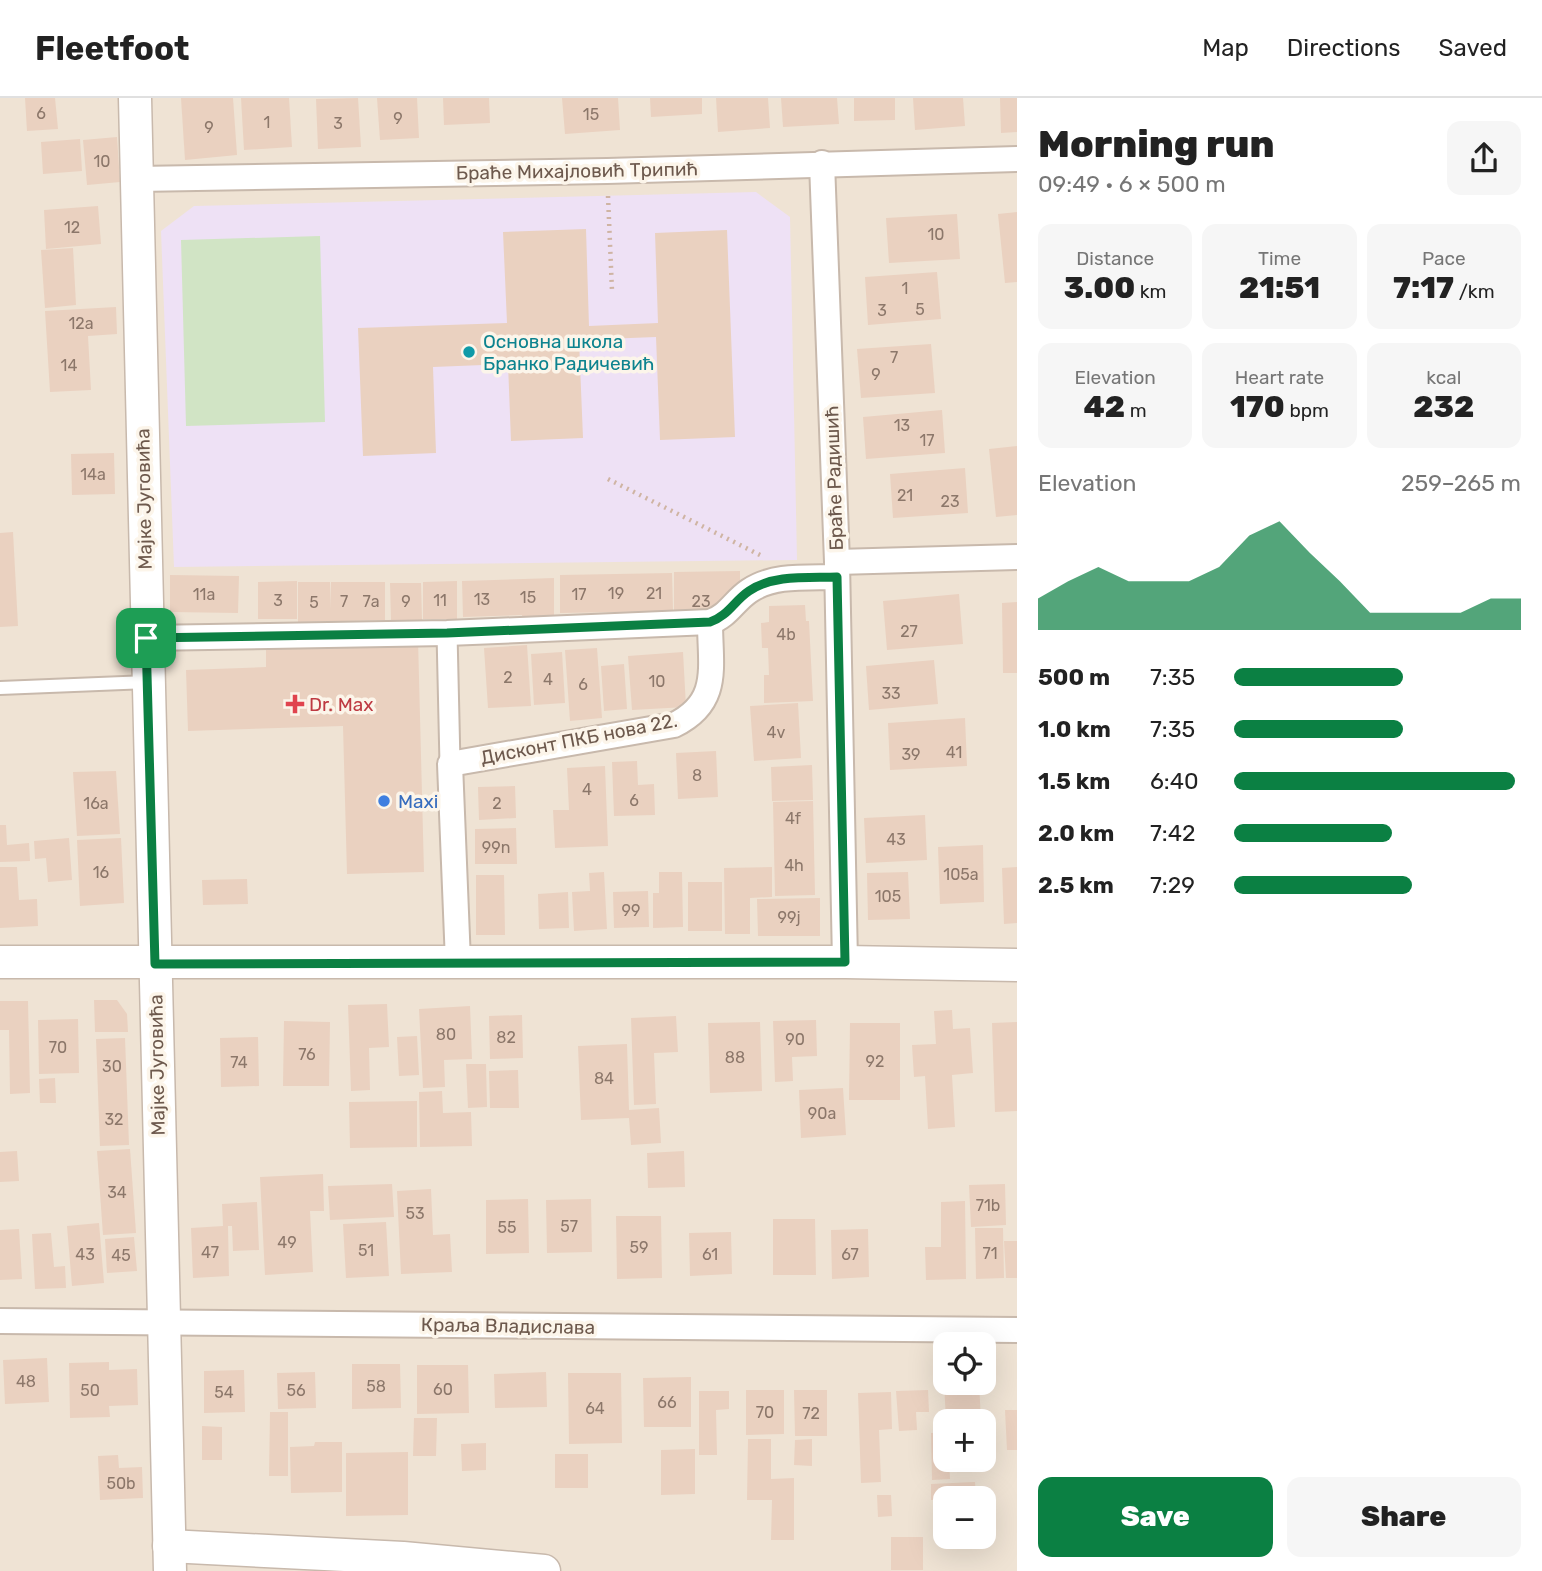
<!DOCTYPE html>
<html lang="en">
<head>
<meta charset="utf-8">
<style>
	:root { --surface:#fff; --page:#f6f6f6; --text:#222; --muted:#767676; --line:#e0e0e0; --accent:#0b8043 }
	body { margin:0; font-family:Rubik,sans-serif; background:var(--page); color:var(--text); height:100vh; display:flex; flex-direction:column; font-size:26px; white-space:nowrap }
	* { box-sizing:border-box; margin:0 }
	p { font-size:23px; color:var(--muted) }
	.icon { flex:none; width:38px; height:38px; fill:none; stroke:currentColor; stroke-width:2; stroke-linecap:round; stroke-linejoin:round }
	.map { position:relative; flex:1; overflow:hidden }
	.sheet { display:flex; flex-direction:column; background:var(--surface); width:525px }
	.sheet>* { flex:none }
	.tools { position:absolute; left:933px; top:1234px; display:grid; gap:14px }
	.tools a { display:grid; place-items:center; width:63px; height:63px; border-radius:14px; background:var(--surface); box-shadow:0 7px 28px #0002; font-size:35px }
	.pin { position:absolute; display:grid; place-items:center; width:60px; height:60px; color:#fff; margin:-30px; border-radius:14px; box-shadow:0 4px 10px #0006 }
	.round { display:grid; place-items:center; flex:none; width:74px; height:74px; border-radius:14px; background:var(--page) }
	.summary { display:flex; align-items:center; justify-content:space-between; height:119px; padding:0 21px }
	h1 { font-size:38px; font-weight:800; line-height:52px }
	.figures { display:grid; grid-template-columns:repeat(3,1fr); gap:10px; height:119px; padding:7px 21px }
	.figures div { display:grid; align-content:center; border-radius:14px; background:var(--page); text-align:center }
	.figures b { font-size:30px; font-weight:800 }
	.figures small { font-size:19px; font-weight:400 }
	.figures p { font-size:19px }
	.chart { height:196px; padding:14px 21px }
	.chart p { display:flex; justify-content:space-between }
	.chart svg { width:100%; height:126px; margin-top:7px; fill:var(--accent); opacity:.7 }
	.action { display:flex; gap:14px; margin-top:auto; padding:14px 21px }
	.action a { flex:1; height:80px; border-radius:14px; background:var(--accent); color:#fff; font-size:28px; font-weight:800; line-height:80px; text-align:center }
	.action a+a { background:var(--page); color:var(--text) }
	ul { padding:0 21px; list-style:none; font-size:23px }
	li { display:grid; grid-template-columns:112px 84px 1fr; align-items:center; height:52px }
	li i { height:18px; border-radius:9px; background:var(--accent) }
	header { display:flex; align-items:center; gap:42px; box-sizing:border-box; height:98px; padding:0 35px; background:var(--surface); border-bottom:2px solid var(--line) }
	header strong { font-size:33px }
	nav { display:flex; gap:38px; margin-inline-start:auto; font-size:24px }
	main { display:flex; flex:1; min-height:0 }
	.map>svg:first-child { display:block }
	.residential { fill:#efe3d4; fill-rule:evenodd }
	.education { fill:#eee1f5 }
	.green { fill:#d1e4c5 }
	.building { fill:#ead1c0 }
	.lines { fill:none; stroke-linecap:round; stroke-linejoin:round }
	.service-casing { stroke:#c8b9ac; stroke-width:16 }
	.pedestrian-casing { stroke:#c8b9ac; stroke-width:23 }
	.minor-casing { stroke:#c8b9ac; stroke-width:28 }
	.tertiary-casing { stroke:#c8b9ac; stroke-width:35 }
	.path { stroke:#cfb4a3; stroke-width:4.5; stroke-dasharray:2 5; stroke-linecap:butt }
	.service { stroke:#fff; stroke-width:12 }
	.pedestrian { stroke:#fff; stroke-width:19 }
	.minor { stroke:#fff; stroke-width:24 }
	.tertiary { stroke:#fff; stroke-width:32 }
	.route-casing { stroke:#fff; stroke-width:14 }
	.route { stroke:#0b8043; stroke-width:9 }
	.culture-dot { fill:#0f9aa8; stroke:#fcf5ea; stroke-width:2.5 }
	.health-dot { fill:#e0444e; stroke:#fcf5ea; stroke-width:2.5 }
	.shop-dot { fill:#3f7fe0; stroke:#fcf5ea; stroke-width:2.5 }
	.labels { text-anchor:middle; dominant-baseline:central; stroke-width:7; stroke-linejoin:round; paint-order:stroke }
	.number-label { font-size:16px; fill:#8c776a }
	.street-label { font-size:19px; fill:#6d594d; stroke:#fcf5ea }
	.culture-label { font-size:19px; fill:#0d838f; stroke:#fcf5ea; text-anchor:start }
	.health-label { font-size:19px; fill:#be3a42; stroke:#fcf5ea; text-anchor:start }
	.shop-label { font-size:19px; fill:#366cbe; stroke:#fcf5ea; text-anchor:start }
</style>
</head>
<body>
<header>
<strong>Fleetfoot</strong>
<nav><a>Map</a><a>Directions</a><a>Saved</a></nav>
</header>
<main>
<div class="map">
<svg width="1017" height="1473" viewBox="0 0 1017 1473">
	<rect width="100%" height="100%" fill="#f9f1e4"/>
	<path class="residential" d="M0,0H1017V1473H0ZM945,1246H984V1284H945ZM945,1323H984V1362H945ZM945,1400H984V1438H945Z"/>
	<polygon class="education" points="756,94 790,119 797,462 174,469 161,133 194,108"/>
	<polygon class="green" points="320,138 325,324 186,328 181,142"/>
	<g class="building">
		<polygon points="25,0 55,0 58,31 27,33"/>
		<polygon points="181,0 233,0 237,57 185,62"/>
		<polygon points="241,0 289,0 292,49 244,52"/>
		<polygon points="358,0 361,49 318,51 316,1"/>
		<polygon points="377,0 417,0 419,40 380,42"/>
		<polygon points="443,0 489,0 490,25 444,27"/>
		<polygon points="562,0 618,0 620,32 565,36"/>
		<polygon points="650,0 702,0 702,16 651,19"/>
		<polygon points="716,0 768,0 770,30 718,34"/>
		<polygon points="781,0 837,0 839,26 783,29"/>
		<polygon points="854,0 895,0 895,22 854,23"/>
		<polygon points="913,0 963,0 965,28 915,32"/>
		<polygon points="1000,0 1017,0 1017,34 1001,35"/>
		<polygon points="117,39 120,84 87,87 83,42"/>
		<polygon points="80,41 82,73 43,76 41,44"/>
		<polygon points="98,108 101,146 46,151 44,112"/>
		<polygon points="1017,114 1017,184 1005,185 998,116"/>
		<polygon points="957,116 960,161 889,165 886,120"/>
		<polygon points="586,131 589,228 658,225 655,135 727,132 735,339 660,342 656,239 579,242 583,340 511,343 508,266 433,269 436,355 363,358 358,230 507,225 503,134"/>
		<polygon points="73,150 76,207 45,210 41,152"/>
		<polygon points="937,174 941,221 868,227 865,179"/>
		<polygon points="116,209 117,236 88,238 91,292 50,294 45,213"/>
		<polygon points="931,246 935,295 861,300 857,251"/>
		<polygon points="942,312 945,355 866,361 863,319"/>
		<polygon points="1017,348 1017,417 996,419 989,351"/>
		<polygon points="114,355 115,396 72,397 71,356"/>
		<polygon points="965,370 968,415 893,420 890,376"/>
		<polygon points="13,434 18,528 0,529 0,435"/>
		<polygon points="740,473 740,490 714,515 674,516 674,474"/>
		<polygon points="672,475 673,513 560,515 560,477"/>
		<polygon points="170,477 239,478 238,515 170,514"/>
		<polygon points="554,480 554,521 522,522 522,517 463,519 462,483"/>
		<polygon points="297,483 297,521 258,521 258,484"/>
		<polygon points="457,483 457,521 423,521 423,484"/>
		<polygon points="298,484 330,484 331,511 331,484 385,484 385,522 298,524"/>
		<polygon points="390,485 421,485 422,522 391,522"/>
		<polygon points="959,496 963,546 887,552 883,503"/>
		<polygon points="1017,504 1017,575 1003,575 1002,505"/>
		<polygon points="805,507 806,523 809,523 813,603 764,605 764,577 769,577 768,550 762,550 761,525 769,524 769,508"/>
		<polygon points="418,541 424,774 347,776 343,628 188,633 186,572 266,569 266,545"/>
		<polygon points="527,547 531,608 488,610 484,550"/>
		<polygon points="597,550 602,620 570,623 565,552"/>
		<polygon points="562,554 565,605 534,607 531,556"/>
		<polygon points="683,554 686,609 632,612 628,558"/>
		<polygon points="934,562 938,606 869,612 866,568"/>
		<polygon points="624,566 627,611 604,613 601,568"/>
		<polygon points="798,605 801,660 754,663 750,608"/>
		<polygon points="965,620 967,668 890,672 888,625"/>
		<polygon points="716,653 718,699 678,701 676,655"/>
		<polygon points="637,663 638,687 654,686 655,717 614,718 612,664"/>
		<polygon points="812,667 813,702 772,703 771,669"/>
		<polygon points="605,668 608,748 555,750 553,712 569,712 567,670"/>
		<polygon points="116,673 120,736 77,738 73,674"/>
		<polygon points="515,688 516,720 479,722 478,689"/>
		<polygon points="813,703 815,797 775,798 773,704"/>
		<polygon points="925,717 927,762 866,765 864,720"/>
		<polygon points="0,727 6,727 7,747 29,745 30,763 0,764"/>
		<polygon points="516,730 517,766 475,766 475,731"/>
		<polygon points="69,740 72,782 48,784 46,760 35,761 34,743"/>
		<polygon points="121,740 124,805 80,808 77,742"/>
		<polygon points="983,747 984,804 940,806 938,749"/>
		<polygon points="0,769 17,769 19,802 37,801 38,828 0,830"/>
		<polygon points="772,769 772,799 750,800 750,836 725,836 724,770"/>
		<polygon points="1017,769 1017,825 1004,826 1002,770"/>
		<polygon points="604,774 607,831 574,833 572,794 590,793 589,775"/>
		<polygon points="659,774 682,774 683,829 653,830 653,795 659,795"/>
		<polygon points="908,774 910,821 868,822 867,775"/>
		<polygon points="476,777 504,777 505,837 476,837"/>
		<polygon points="247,781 248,806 203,807 202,782"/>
		<rect x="688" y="784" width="34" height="49"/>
		<polygon points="648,793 649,829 614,830 613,794"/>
		<polygon points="568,794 569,830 539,831 538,796"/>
		<polygon points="820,800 820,838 758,838 757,801"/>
		<polygon points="94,902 117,902 127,916 128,934 95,934"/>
		<polygon points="0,903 28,903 30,995 10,996 9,932 0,932"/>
		<polygon points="387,906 389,949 369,950 370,992 351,993 348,907"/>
		<polygon points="470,908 472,961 444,962 445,989 423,990 419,911"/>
		<polygon points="952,912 953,931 970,930 973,975 952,977 955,1029 928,1031 925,978 914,979 912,947 936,946 934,913"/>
		<polygon points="522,917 523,960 490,961 489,918"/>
		<polygon points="676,918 678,954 654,955 656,1006 634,1007 631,920"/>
		<polygon points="78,921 79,975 39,976 38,922"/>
		<polygon points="816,922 817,958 792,959 793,983 775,984 773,923"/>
		<polygon points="284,923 330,924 329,988 283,988"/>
		<polygon points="760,924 762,993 710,995 708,925"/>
		<polygon points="1017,924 1017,1013 995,1014 992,925"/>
		<polygon points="850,925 900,925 900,1002 849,1002"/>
		<polygon points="417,938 419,977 399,978 397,939"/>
		<polygon points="258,939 259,988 221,989 220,940"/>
		<polygon points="125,940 129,1047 100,1048 96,941"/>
		<polygon points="627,946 629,1012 659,1010 661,1045 631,1047 629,1020 581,1022 578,948"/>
		<polygon points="466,966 486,966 487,1009 468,1010"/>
		<polygon points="518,972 519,1010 490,1010 489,973"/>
		<polygon points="55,980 56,1005 40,1005 39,981"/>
		<polygon points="843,990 846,1037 801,1040 799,992"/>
		<polygon points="442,993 443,1015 471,1014 472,1048 420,1049 419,994"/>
		<polygon points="417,1003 417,1049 350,1050 349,1004"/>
		<polygon points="130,1051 136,1135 103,1137 97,1053"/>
		<polygon points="17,1053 19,1083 0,1084 0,1054"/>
		<polygon points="684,1053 685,1089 648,1090 647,1055"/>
		<polygon points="323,1076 324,1113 310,1113 313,1174 265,1177 260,1079"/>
		<polygon points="392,1086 394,1119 330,1122 328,1088"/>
		<polygon points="1005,1086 1006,1127 971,1129 969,1087"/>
		<polygon points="431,1091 433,1137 450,1136 452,1174 401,1176 397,1093"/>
		<polygon points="528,1101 529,1155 486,1156 486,1102"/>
		<polygon points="591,1101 592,1154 547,1155 546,1102"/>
		<polygon points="965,1103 966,1181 926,1182 925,1149 941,1149 941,1104"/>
		<polygon points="257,1104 259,1152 233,1153 232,1128 228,1128 229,1178 193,1180 191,1130 223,1128 222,1106"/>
		<polygon points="616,1118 661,1118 662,1180 617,1181"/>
		<polygon points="773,1121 815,1121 816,1177 773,1177"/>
		<polygon points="386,1124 389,1178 346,1180 343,1126"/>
		<polygon points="99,1125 104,1185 72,1188 67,1128"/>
		<polygon points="975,1130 1003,1130 1004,1180 976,1181"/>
		<polygon points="19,1131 22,1181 0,1182 0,1132"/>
		<polygon points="868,1131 869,1179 832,1181 831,1132"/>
		<polygon points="731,1134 732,1176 690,1178 689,1135"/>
		<polygon points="51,1135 54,1169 65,1168 66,1190 35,1191 32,1136"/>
		<polygon points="134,1139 137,1173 107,1175 105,1141"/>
		<polygon points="1004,1143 1017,1143 1017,1180 1006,1180"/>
		<polygon points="47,1260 49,1304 5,1306 3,1262"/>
		<polygon points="109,1264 109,1272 137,1271 138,1307 109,1308 110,1319 70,1320 69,1265"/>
		<polygon points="352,1266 400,1266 401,1310 352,1311"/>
		<polygon points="417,1267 468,1267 469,1315 417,1316"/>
		<polygon points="244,1272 245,1314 204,1315 204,1273"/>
		<polygon points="315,1274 316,1310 278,1311 277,1275"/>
		<polygon points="546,1274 547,1309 495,1310 494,1276"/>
		<polygon points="568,1275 621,1275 622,1345 569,1346"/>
		<polygon points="691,1279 691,1329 644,1329 643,1280"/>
		<polygon points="944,1284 979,1284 981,1323 946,1323"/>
		<polygon points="746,1292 784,1292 784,1336 746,1337"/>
		<polygon points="794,1292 827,1292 827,1338 795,1338"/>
		<polygon points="928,1292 929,1314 916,1314 917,1332 899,1333 896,1293"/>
		<polygon points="699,1293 729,1293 729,1311 716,1312 717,1357 699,1357"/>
		<polygon points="891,1294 892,1331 879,1332 881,1384 861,1385 858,1295"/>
		<polygon points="1005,1312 1017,1312 1017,1352 1007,1352"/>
		<polygon points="270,1314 288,1314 288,1378 269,1378"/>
		<polygon points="414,1320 437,1320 436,1358 413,1358"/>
		<polygon points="202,1328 222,1329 222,1362 202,1362"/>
		<polygon points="931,1335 945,1335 945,1362 949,1362 950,1381 932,1382"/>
		<polygon points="748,1341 771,1341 771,1381 794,1380 794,1442 771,1442 772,1402 747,1402"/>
		<polygon points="812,1341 812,1368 794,1367 795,1342"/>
		<polygon points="315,1344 342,1344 342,1394 291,1395 290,1349 314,1348"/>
		<polygon points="486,1345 486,1372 462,1373 461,1346"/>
		<polygon points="695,1351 695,1396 661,1397 661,1352"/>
		<polygon points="408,1354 408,1417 346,1418 346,1355"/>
		<rect x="555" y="1356" width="33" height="34"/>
		<polygon points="118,1357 119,1370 142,1369 143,1400 100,1402 98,1358"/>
		<polygon points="975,1384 976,1400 931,1402 931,1386"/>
		<polygon points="877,1397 891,1397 892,1418 878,1419"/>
		<rect x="891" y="1439" width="32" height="33"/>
	</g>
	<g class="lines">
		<defs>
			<polyline id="service" points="0,590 148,584"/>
			<polyline id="pedestrian" points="447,535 450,666"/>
			<g id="minor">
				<polyline points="822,65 837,464 845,864"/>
				<polyline points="138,81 607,73 1017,61"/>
				<polyline points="837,464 1017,459"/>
				<path d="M146,540L447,535L710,524C728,518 734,503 749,493C774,476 808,480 837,479"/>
				<path d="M458,864L450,666L674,627C721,604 710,569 710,524"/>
				<polyline points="0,1223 1017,1232"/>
			</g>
			<g id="tertiary">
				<polyline points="135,0 170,1473"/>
				<polyline points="0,864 845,864 1017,867"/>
				<polyline points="169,1448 403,1460 544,1473"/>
			</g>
		</defs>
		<use href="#service" class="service-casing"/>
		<use href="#pedestrian" class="pedestrian-casing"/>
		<use href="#minor" class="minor-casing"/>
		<use href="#tertiary" class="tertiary-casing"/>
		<g class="path">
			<polyline points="608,98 612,193"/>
			<polyline points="608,381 764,459"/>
		</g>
		<use href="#service" class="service"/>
		<use href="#pedestrian" class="pedestrian"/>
		<use href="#minor" class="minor"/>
		<use href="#tertiary" class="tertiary"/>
	</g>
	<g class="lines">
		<defs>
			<path id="route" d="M837,479L845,864L155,866L146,540L447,535L710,524C728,518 734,503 749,493C774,476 808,480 837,479Z"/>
		</defs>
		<use href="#route" class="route-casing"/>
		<use href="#route" class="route"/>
	</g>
	<circle class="culture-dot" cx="469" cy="254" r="7"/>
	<path class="health-dot" d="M291.5 595.5h7v7h7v7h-7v7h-7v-7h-7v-7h7z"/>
	<circle class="shop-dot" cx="384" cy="703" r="7"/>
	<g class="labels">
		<g class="number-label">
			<text x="41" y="15">6</text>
			<text x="591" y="16">15</text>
			<text x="398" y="20">9</text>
			<text x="267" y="24">1</text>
			<text x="338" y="25">3</text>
			<text x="209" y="29">9</text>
			<text x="102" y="63">10</text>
			<text x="72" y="129">12</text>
			<text x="936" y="136">10</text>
			<text x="905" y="190">1</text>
			<text x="920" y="211">5</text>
			<text x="882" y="212">3</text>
			<text x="81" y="225">12a</text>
			<text x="894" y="259">7</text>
			<text x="69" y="267">14</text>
			<text x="876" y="276">9</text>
			<text x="902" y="327">13</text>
			<text x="927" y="342">17</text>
			<text x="93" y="376">14a</text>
			<text x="905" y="397">21</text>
			<text x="950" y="403">23</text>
			<text x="616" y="495">19</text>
			<text x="654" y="495">21</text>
			<text x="204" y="496">11a</text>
			<text x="579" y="496">17</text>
			<text x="528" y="499">15</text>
			<text x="482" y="501">13</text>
			<text x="278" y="502">3</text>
			<text x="440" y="502">11</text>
			<text x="344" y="503">7</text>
			<text x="371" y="503">7a</text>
			<text x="406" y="503">9</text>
			<text x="701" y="503">23</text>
			<text x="314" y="504">5</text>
			<text x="909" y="533">27</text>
			<text x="786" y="536">4b</text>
			<text x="508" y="579">2</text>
			<text x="548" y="581">4</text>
			<text x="657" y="583">10</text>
			<text x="583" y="586">6</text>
			<text x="891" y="595">33</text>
			<text x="776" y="634">4v</text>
			<text x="954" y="654">41</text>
			<text x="911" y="656">39</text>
			<text x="697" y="677">8</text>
			<text x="587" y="691">4</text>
			<text x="634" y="702">6</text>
			<text x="96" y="705">16a</text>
			<text x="497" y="705">2</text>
			<text x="793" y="720">4f</text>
			<text x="896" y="741">43</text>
			<text x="496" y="749">99n</text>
			<text x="794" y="767">4h</text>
			<text x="101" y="774">16</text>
			<text x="961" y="776">105a</text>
			<text x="888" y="798">105</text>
			<text x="631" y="812">99</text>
			<text x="789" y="819">99j</text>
			<text x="446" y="936">80</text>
			<text x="506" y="939">82</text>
			<text x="795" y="941">90</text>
			<text x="58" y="949">70</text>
			<text x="307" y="956">76</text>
			<text x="735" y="959">88</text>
			<text x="875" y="963">92</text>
			<text x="239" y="964">74</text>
			<text x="112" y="968">30</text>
			<text x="604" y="980">84</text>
			<text x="822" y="1015">90a</text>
			<text x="114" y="1021">32</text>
			<text x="117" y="1094">34</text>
			<text x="988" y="1107">71b</text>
			<text x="415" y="1115">53</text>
			<text x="569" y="1128">57</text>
			<text x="507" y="1129">55</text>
			<text x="287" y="1144">49</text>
			<text x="639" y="1149">59</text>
			<text x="366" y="1152">51</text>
			<text x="210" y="1154">47</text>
			<text x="990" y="1155">71</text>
			<text x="85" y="1156">43</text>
			<text x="710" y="1156">61</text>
			<text x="850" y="1156">67</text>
			<text x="121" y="1157">45</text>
			<text x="26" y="1283">48</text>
			<text x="376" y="1288">58</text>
			<text x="443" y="1291">60</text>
			<text x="90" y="1292">50</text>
			<text x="296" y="1292">56</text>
			<text x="224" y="1294">54</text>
			<text x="667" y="1304">66</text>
			<text x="595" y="1310">64</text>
			<text x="765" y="1314">70</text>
			<text x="811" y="1315">72</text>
			<text x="121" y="1385">50b</text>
		</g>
		<g class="street-label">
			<text transform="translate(577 73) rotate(-1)">Браће Михајловић Трипић</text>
			<text transform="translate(834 380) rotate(-92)">Браће Радишић</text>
			<text transform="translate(144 401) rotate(-91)">Мајке Југовића</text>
			<text transform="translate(579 641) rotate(-11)">Дисконт ПКБ нова 22.</text>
			<text transform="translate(157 967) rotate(-91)">Мајке Југовића</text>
			<text transform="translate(508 1228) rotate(1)">Краља Владислава</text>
		</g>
		<g class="culture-label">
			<text x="483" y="243">Основна школа<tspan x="483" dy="22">Бранко Радичевић</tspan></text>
		</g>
		<g class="health-label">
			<text x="309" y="606">Dr. Max</text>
		</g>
		<g class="shop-label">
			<text x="398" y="703">Maxi</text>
		</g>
	</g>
</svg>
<div class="tools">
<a><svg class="icon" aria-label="locate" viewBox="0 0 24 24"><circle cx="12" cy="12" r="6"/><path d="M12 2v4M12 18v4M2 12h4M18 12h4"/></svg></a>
<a>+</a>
<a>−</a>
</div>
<div class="pin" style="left:146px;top:540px;background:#1e9e55"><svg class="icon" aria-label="arrive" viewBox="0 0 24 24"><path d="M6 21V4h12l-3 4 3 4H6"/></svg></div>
</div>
<section class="sheet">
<div class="summary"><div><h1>Morning run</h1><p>09:49 · 6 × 500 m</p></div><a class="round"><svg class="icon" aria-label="share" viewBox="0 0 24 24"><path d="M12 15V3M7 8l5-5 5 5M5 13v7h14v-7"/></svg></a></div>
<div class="figures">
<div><p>Distance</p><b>3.00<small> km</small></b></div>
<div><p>Time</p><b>21:51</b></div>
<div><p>Pace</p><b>7:17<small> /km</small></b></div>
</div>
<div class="figures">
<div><p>Elevation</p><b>42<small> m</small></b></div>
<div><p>Heart rate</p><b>170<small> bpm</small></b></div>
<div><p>kcal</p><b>232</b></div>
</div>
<div class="chart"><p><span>Elevation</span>259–265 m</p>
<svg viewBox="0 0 160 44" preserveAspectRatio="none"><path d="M0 44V33L10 27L20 22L30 27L40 27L50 27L60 22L70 11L80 6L90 17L100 27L110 38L120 38L130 38L140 38L150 33L160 33V44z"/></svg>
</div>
<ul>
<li><b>500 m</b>7:35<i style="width:59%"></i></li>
<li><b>1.0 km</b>7:35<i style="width:59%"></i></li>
<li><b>1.5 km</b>6:40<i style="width:98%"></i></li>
<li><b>2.0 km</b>7:42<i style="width:55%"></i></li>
<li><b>2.5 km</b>7:29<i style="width:62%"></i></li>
</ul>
<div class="action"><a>Save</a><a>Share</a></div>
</section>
</main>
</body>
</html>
